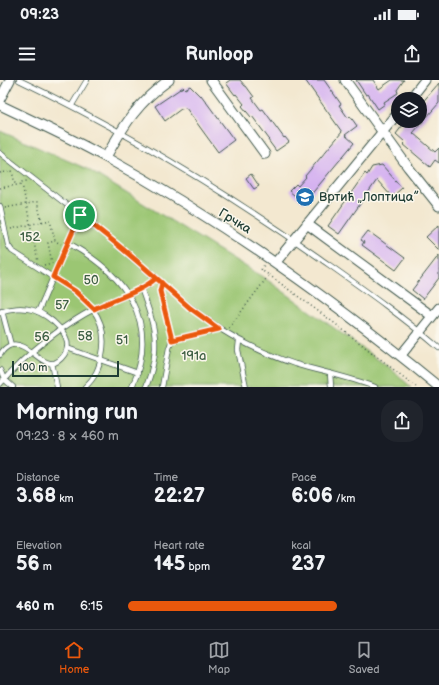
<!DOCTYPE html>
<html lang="en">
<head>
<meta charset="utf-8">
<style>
	:root { --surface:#171b24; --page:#20242c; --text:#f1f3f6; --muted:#9ea1a6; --line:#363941; --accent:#ea580c }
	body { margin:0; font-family:"Balsamiq Sans",sans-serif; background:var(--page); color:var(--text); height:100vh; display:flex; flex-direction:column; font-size:15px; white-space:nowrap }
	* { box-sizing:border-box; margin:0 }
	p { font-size:13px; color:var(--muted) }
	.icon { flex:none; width:22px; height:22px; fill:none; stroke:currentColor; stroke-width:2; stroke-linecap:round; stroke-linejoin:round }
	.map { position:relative; height:307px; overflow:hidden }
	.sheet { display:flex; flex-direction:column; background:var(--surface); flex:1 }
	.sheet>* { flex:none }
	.tools { position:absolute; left:391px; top:12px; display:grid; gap:8px }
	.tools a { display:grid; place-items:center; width:36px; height:36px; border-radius:50%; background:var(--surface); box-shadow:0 2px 6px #0003; font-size:20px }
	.scale { position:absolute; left:12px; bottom:10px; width:107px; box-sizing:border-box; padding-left:4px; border:2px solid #1f3d34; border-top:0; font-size:11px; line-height:14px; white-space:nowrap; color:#1f3d34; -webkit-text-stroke:3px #fbf7ec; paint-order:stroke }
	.pin { position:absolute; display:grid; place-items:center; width:34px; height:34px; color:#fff; margin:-17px; border:2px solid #fff; border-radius:50%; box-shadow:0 1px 4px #0007 }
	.round { display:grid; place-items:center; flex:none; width:42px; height:42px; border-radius:16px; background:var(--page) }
	.head { display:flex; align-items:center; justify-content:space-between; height:68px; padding:0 16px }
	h1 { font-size:22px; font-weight:700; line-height:30px }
	.figures { display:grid; grid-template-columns:repeat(3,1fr); gap:6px; height:68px; padding:4px 16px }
	.figures div { display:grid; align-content:center }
	.figures b { font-size:20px; font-weight:700 }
	.figures small { font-size:11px; font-weight:400 }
	.figures p { font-size:11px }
	ul { padding:0 16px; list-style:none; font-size:13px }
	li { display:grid; grid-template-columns:64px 48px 1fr; align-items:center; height:30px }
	li i { height:10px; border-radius:5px; background:var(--accent) }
	.status { display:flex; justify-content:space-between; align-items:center; height:28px; padding:0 20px; background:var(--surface); direction:ltr }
	.status svg { height:11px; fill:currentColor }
	header { display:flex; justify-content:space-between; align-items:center; height:52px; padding:0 16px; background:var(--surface); font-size:18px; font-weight:700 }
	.menu { display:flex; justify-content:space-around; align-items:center; height:56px; border-top:1px solid var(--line); background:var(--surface); font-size:11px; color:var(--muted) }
	.menu a { display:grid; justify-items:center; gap:2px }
	.menu .current { color:var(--accent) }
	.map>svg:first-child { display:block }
	.green { fill:#9bc673; stroke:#5d8254 }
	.building { fill:#d5b2f0 }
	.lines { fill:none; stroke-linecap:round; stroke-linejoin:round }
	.lane-casing { stroke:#3f574b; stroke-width:6 }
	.street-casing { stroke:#3f574b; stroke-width:11 }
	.path { stroke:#3f574b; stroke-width:1.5; stroke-dasharray:1 3; stroke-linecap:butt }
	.lane { stroke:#fff; stroke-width:4.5 }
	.street { stroke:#fff; stroke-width:9 }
	.route-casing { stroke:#fff; stroke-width:8 }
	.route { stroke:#ea580c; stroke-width:5 }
	.labels { text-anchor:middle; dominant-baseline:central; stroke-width:3; stroke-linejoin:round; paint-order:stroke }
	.poi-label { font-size:13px; fill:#1f3d34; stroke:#fbf7ec; text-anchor:start }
	.street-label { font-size:13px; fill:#1f3d34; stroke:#fbf7ec }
	.park-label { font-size:13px; fill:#3e5f44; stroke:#fbf7ec }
</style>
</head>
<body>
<div class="status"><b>09:23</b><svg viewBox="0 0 49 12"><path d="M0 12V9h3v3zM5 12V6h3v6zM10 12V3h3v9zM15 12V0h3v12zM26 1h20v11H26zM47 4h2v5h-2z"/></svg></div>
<header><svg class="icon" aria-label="menu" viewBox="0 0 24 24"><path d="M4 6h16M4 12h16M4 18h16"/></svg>Runloop<svg class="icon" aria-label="share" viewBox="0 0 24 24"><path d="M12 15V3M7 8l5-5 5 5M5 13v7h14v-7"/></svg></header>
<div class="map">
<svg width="439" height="307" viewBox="0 0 439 307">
	<rect width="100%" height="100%" fill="#fbf7ec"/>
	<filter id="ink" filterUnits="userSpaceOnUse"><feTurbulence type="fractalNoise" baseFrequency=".025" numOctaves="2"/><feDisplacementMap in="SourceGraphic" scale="8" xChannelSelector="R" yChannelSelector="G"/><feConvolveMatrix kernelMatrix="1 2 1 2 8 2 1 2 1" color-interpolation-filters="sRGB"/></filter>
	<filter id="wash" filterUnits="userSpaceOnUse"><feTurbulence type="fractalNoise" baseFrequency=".012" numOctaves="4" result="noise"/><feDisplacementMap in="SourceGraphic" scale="16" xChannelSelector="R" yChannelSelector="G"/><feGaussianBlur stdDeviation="0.9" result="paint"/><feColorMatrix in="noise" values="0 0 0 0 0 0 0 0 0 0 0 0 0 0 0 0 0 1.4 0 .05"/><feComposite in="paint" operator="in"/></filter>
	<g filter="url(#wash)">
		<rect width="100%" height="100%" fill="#f3e8d0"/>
		<polygon class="green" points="0,51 87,89 266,199 391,289 411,307 0,307"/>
		<g id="blocks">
			<g class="building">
				<polygon points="230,0 240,0 245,6 246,6 254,17 252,18 261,30 263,29 284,58 285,57 289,62 276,71 268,60 269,59 252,36 251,37 242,26 244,24 236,14 235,15 226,3"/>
				<polygon points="305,0 324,0 341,24 339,25 348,38 350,36 357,46 345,55 354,63 304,123 289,111 296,104 298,106 306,97 305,96 342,52"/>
				<polygon points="356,0 373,0 379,9 392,0 404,0 397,10 398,13 384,22 385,24 378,29 368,14 366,15"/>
				<polygon points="439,3 439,23 413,53 435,72 439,68 439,83 435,80 430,87 403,64 405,62 396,54 406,41 420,41 420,25"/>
				<polygon points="190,6 200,16 201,15 234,60 218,72 186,28 181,29 165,41 155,26 183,7 185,9"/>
				<polygon points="382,85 402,108 392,117 377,100 339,154 328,146 365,93 367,95 372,87"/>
				<polygon points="251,94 259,106 254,109 246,98"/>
				<polygon points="439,145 439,170 426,157"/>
				<polygon points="368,151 405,178 396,190 362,165 364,162 361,160"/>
				<polygon points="439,175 439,198 423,219 412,210"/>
			</g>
		</g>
	</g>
	<g filter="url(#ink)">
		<use href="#blocks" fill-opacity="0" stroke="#3f574b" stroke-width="1"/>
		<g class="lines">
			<defs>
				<g id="lane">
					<path d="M19,0C123,50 223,110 318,177C359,206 401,235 439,268"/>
					<polyline points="72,25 87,0"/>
					<path d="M0,73L103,153L156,198C143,212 116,218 98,227C61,246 28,272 0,304"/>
					<path d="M0,126L8,165L12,171C26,180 40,189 54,198C84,216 110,236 102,275C99,288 95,298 85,307"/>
					<path d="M68,163C125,194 161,241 132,307"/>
					<path d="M156,198C199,238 238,265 295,284C322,292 349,297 375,307"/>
					<path d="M141,208C155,246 162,267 146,307"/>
					<polyline points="2,231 11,265"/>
					<path d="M0,232C10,228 23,227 33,230C49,235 77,257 64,275C46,300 32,260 11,265C6,267 2,271 0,275"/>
					<polyline points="38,232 80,135"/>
					<polyline points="239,261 238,270 246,307"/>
					<polyline points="67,268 138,293"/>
					<polyline points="52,283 57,307"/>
					<polyline points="0,290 4,299 13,307"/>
					<polyline points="330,293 331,307"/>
					<polyline points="162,307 169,268 172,260 219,249"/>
				</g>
				<g id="street">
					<polyline points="211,0 265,74"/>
					<polyline points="345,0 408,87 439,126"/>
					<polyline points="0,19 10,0"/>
					<polyline points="410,19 425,0"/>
					<path d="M0,25C35,42 71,58 105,77C224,142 334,221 439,307"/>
					<path d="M106,77C124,45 138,22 169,0"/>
					<polyline points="307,144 432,236"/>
					<polyline points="276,182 398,33"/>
					<polyline points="401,275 439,228"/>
				</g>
			</defs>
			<use href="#lane" class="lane-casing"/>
			<use href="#street" class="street-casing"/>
			<g class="path">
				<polyline points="0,93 12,91 15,104"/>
				<polyline points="22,104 38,182"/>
				<polyline points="0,108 22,104 22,102 27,101"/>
				<polyline points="5,128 37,122 42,142"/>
				<polyline points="11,149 50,140 55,161 61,164"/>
				<polyline points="44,185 52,183 48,163 55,161"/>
				<polyline points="269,195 333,242 416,307"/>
				<polyline points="160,210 170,255"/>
				<polyline points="229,248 269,195 261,190 264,185"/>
			</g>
			<use href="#lane" class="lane"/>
			<use href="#street" class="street"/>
		</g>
	</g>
	<g class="lines" filter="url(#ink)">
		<defs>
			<path id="route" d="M80,135L53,197L75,211L94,229C111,220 143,211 156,198L190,228L219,249L172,260L160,211L162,203C135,179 108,156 80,135"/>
		</defs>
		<use href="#route" class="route-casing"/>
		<use href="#route" class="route"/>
	</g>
	<defs>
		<symbol id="school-disc" viewBox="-11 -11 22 22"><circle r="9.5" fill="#1f6fb2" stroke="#fbf7ec"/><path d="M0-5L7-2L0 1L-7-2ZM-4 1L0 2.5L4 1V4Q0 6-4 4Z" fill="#fff"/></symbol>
	</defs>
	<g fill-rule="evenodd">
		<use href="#school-disc" x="294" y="106" width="22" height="22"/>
	</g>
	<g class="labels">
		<g class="poi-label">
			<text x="319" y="117">Вртић „Лоптица”</text>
		</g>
		<g class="street-label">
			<text transform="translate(235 141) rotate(32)">Грчка</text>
		</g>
		<g class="park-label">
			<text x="30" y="157">152</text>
			<text x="91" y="200">50</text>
			<text x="62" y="225">57</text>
			<text x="85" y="256">58</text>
			<text x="42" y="257">56</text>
			<text x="122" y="260">51</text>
			<text x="194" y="276">191a</text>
		</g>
	</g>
</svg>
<div class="tools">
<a><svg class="icon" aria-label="layers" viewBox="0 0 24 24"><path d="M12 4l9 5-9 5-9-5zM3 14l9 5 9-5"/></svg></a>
</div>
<div class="scale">100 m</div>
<div class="pin" style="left:80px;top:135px;background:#1e9e55"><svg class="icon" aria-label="arrive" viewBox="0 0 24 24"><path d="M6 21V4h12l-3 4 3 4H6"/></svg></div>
</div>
<section class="sheet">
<div class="head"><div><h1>Morning run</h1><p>09:23 · 8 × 460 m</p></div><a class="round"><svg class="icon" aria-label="share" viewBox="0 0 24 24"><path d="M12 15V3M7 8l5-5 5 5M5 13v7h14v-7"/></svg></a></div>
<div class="figures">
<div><p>Distance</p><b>3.68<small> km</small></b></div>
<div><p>Time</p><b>22:27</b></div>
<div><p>Pace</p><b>6:06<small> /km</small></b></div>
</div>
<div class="figures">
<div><p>Elevation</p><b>56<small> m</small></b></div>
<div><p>Heart rate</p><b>145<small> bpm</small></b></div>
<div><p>kcal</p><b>237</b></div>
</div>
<ul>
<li><b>460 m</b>6:15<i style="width:71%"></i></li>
</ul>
</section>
<nav class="menu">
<a class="current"><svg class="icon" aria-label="home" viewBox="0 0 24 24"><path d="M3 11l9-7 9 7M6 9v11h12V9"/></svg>Home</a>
<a><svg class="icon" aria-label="map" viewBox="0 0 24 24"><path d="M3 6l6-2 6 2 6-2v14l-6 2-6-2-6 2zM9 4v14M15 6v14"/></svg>Map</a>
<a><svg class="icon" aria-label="saved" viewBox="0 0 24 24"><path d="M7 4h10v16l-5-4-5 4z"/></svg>Saved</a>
</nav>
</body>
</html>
